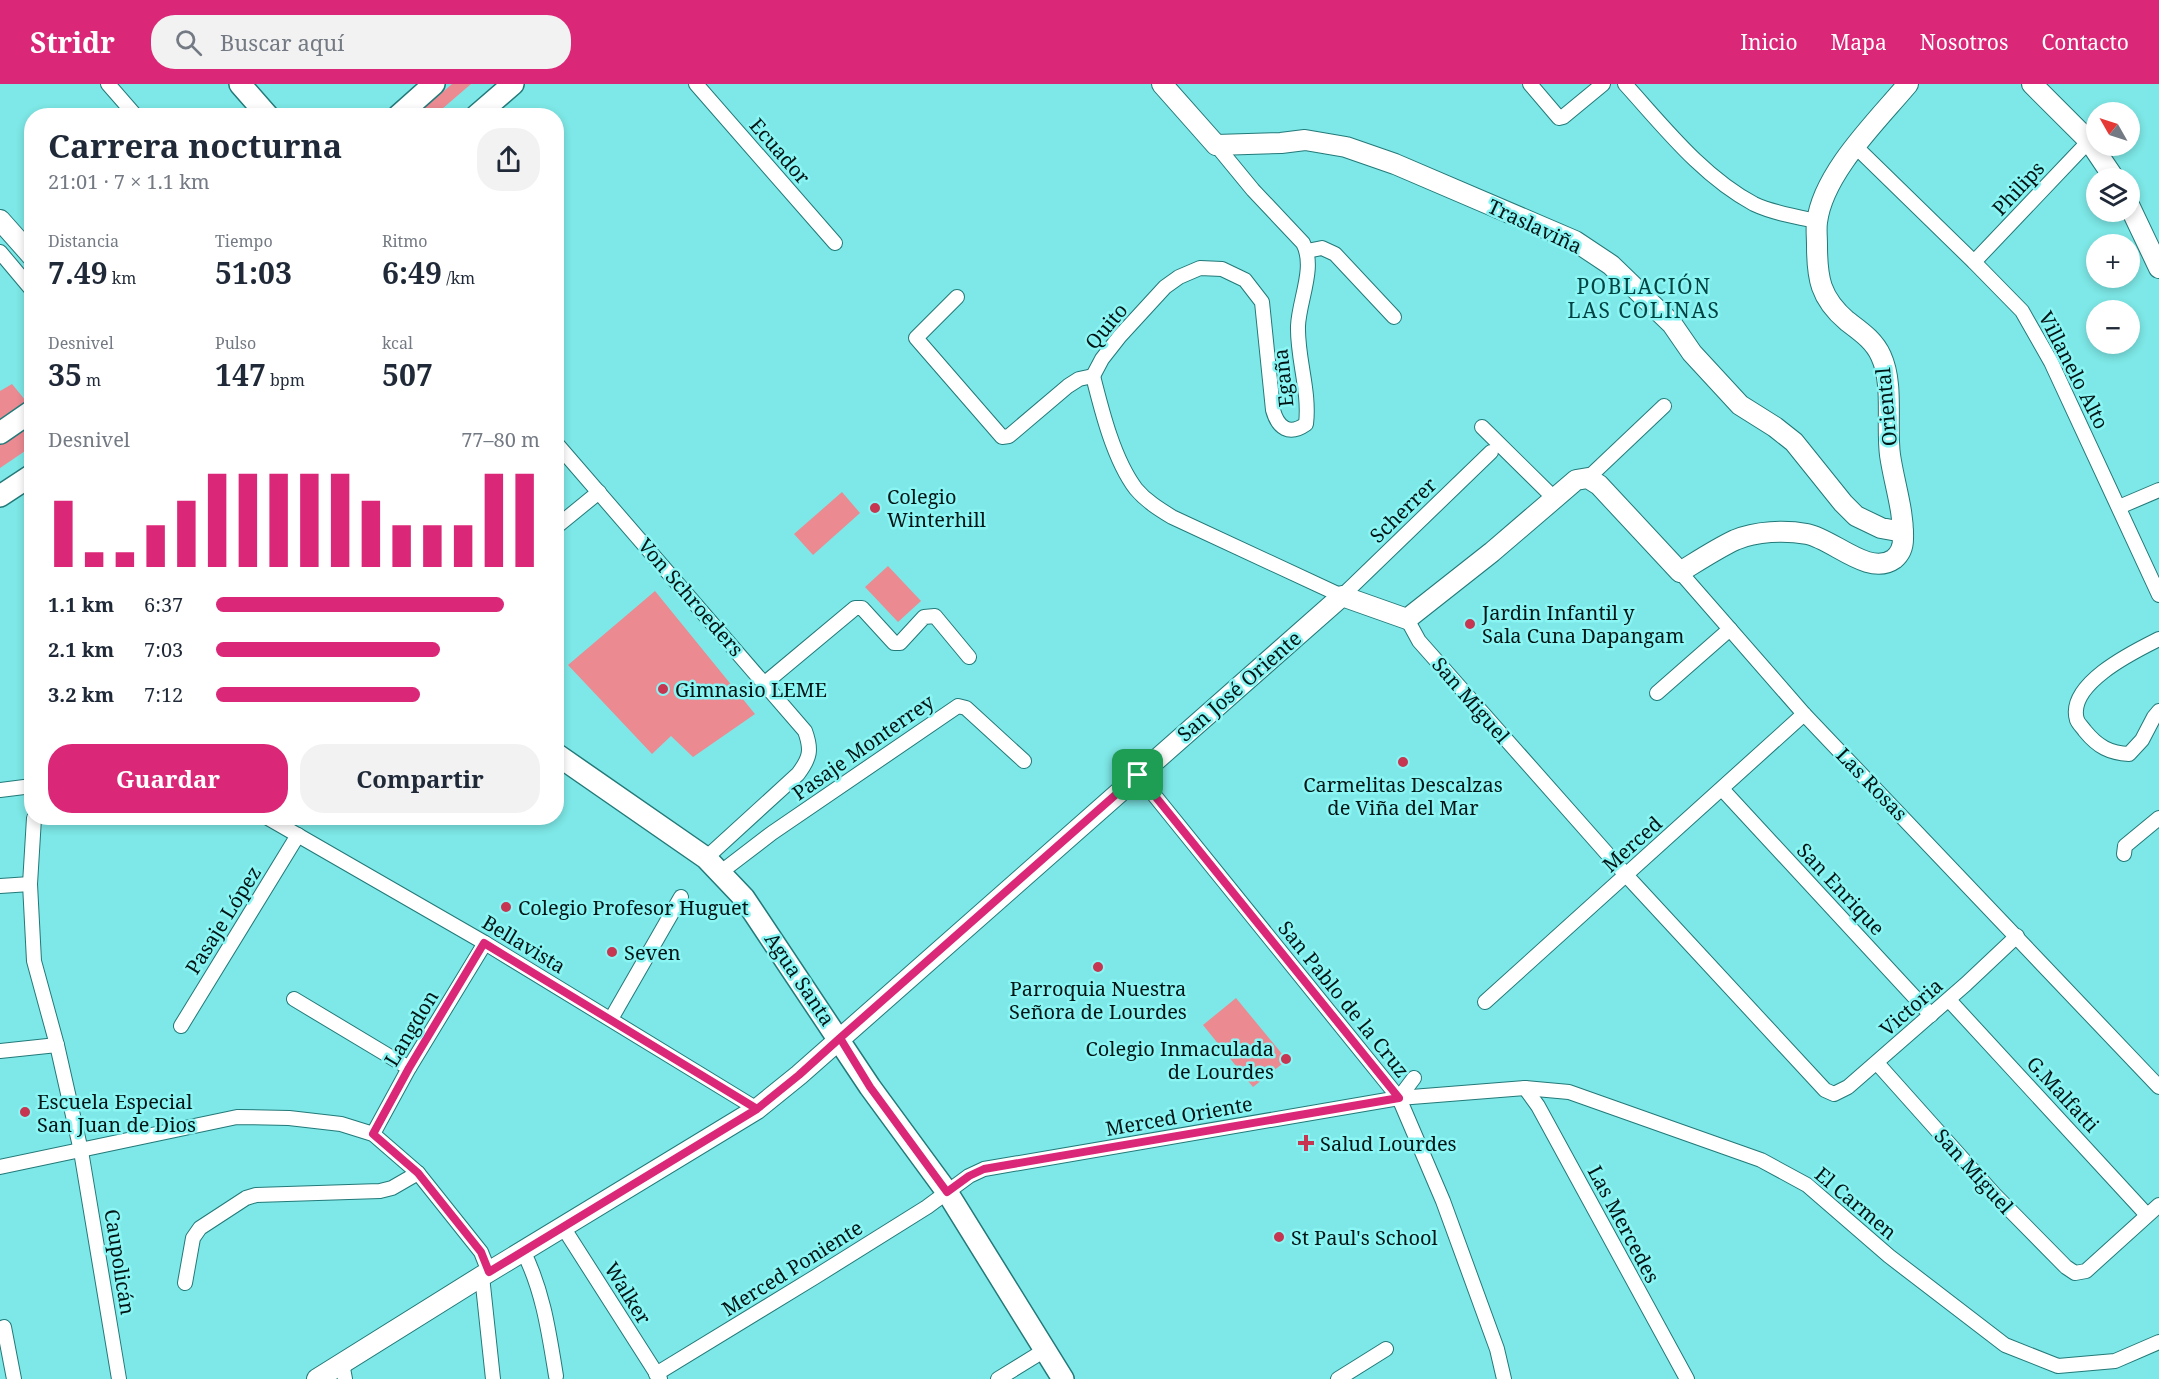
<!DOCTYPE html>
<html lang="es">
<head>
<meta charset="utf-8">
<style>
	:root { --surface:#fff; --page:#f2f2f3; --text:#1f2937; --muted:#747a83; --accent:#db2777 }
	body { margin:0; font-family:"Noto Serif",serif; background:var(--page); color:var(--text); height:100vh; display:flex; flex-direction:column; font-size:22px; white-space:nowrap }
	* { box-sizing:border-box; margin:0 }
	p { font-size:20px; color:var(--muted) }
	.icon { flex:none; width:33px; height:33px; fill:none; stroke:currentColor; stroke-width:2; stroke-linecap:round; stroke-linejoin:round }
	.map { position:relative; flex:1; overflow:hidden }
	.panel { position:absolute; left:24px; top:24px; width:540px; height:717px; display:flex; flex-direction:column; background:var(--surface); border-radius:24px; box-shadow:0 3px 9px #0003 }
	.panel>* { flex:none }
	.needle { width:39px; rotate:309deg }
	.fabs { position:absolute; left:2086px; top:18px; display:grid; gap:12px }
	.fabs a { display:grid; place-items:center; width:54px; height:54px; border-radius:50%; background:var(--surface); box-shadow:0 3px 9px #0003; font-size:30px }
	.pin { position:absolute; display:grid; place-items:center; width:51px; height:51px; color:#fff; margin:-26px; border-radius:12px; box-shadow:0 3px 9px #0006 }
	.round { display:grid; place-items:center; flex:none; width:63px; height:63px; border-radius:24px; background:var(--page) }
	.head { display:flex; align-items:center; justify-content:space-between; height:102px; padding:0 24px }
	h1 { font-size:33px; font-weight:700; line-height:45px }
	.metrics { display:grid; grid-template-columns:repeat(3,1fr); gap:9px; height:102px; padding:6px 24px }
	.metrics div { display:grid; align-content:center }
	.metrics b { font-size:30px; font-weight:700 }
	.metrics small { font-size:16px; font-weight:400 }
	.metrics p { font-size:16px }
	.chart { height:168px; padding:12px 24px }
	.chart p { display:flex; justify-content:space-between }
	.chart svg { width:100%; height:108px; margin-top:6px; stroke:var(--accent); stroke-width:6 }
	.action { display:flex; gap:12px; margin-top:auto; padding:12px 24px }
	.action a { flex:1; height:69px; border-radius:24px; background:var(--accent); color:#fff; font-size:24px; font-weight:700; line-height:69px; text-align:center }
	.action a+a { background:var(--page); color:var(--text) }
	ul { padding:0 24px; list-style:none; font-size:20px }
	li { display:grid; grid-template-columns:96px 72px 1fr; align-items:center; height:45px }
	li i { height:15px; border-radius:8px; background:var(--accent) }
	header { display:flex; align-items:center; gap:36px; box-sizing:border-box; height:84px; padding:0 30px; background:var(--accent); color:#fff }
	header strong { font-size:28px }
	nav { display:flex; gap:33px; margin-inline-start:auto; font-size:21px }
	.search { width:420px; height:54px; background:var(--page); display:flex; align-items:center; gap:15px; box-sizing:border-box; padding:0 21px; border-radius:24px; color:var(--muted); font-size:22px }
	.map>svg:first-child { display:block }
	.green { fill:#ec8a92 }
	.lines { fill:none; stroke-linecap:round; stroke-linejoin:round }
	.street-casing { stroke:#237979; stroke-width:16 }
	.secondary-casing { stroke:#237979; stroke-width:22 }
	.primary-casing { stroke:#237979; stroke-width:24 }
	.street { stroke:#fff; stroke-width:14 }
	.secondary { stroke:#fff; stroke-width:20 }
	.primary { stroke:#fff; stroke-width:21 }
	.route-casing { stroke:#fff; stroke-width:12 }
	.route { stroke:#db2777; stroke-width:8 }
	.poi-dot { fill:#c63650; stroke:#8bf5f4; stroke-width:2 }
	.labels { text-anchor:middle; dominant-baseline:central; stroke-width:5; stroke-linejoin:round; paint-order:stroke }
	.street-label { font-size:20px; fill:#001515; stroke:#8bf5f4 }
	.poi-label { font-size:20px; fill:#001515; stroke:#8bf5f4; text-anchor:start }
	.neighbourhood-label { font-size:21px; letter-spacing:1.5px; fill:#004343; stroke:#8bf5f4 }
</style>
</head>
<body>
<header>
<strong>Stridr</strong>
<div class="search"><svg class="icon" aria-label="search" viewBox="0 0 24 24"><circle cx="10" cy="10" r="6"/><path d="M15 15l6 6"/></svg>Buscar aquí</div>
<nav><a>Inicio</a><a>Mapa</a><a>Nosotros</a><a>Contacto</a></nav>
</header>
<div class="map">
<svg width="2159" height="1295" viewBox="0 0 2159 1295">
	<rect width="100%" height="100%" fill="#7de8e7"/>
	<g class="green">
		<polygon points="452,0 471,0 435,31 416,31"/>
		<polygon points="12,300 26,317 0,335 0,307"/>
		<polygon points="31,339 31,363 0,384 0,360"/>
		<polygon points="842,408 860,429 813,471 794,450"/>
		<polygon points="888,482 921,517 898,538 865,503"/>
		<polygon points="655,507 755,630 693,673 671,652 652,670 568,581"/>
		<polygon points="1236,914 1287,976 1253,1003 1203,941"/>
	</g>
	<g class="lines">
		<defs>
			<g id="street">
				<polyline points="108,0 136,32"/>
				<polyline points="696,0 835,159"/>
				<polyline points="1530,0 1559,34 1563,33 1603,0"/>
				<path d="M1625,0C1664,43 1702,92 1754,120C1773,129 1797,133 1817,137"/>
				<polyline points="1855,62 1974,178 2022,227 2051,278 2159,511"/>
				<polyline points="1307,167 1322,164 1335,170 1394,233"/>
				<polyline points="0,168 32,206"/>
				<polyline points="1974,178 2089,57"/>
				<polyline points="957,213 916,254 1002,353 1009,352 1068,302 1079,295 1093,292"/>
				<path d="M1093,292L1102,275L1120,252L1165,203L1179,193L1200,184L1222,185L1245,196L1262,218L1273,326C1278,344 1289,352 1306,340C1310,307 1297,274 1298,242C1299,216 1316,183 1303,159L1253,106L1216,61"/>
				<path d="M1093,292C1102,328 1114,376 1136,405C1146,417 1159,425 1172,433L1342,512L1491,368"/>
				<polyline points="1482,343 1555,415"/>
				<path d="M556,359L805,647C812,666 810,674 798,690L706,774"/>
				<polyline points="1588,394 1664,322"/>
				<polyline points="2119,423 2159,406"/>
				<polyline points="556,443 599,408"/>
				<polyline points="1680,488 1804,630 2159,1003"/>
				<polyline points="1407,535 1419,557 1626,791 1825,1006 1834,1010 1848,1003 1966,900 2017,852"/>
				<path d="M2159,555C2135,567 2066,600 2077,636C2078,639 2083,644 2085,647C2098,663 2110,669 2129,670L2142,656L2154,633L2159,627"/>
				<polyline points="765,599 855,524 862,524 894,559 900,559 924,533 935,532 969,573"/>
				<polyline points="1657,609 1730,545"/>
				<polyline points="1138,691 1399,1014 1443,1117 1497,1265 1504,1295"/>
				<polyline points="1722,705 1931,931"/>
				<polyline points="0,706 32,702"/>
				<polyline points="34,734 30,800 34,877 57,961 81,1067 119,1295"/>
				<polyline points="268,734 485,859 757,1025"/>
				<polyline points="2124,770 2125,762 2159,734"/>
				<polyline points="721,788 772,749 958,622 966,624 1024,677"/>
				<polyline points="0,802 30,800"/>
				<polyline points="294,915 409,984"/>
				<polyline points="1949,916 2147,1131"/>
				<polyline points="1485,918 1804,630"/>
				<polyline points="611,935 681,813"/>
				<polyline points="181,942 298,751"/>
				<polyline points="0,967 57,961"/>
				<polyline points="1877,979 1994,1110 2066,1183 2075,1189 2086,1187 2159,1121"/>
				<polyline points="1525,1004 1538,1022 1687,1295"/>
				<polyline points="1399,1014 1414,994"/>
				<polyline points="373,1050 409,984 485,859"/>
				<polyline points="0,1083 237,1033 289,1034 341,1040 373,1050 418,1089 481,1168 489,1188"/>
				<polyline points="563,1143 660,1295"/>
				<path d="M523,1167C543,1206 549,1249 556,1292"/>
				<polyline points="482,1192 493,1295"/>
				<polyline points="185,1199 193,1154 200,1144 246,1114 256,1111 380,1107 392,1104 418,1089"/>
				<polyline points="4,1243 14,1295"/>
				<polyline points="342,1279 345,1295"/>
				<polyline points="656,1290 815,1193 927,1123 969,1092 984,1085 1399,1014 1525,1004 1569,1008 1761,1076 1807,1101 1889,1172 2005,1261 2058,1282 2115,1277 2159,1258"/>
				<polyline points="998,1295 1045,1266"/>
				<polyline points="1338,1295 1386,1265"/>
			</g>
			<g id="secondary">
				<polyline points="1162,0 1216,61 1281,59 1305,56 1346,63 1395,80 1575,157 1611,181 1672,240 1692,269 1740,321 1775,343 1794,358 1843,419 1856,432 1881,444 1903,448"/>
				<polyline points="2032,0 2089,57 2114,94"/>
				<polyline points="2130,123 2159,184"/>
				<polyline points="0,136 32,172"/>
				<path d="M317,1295L482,1192L757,1025L799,991L1342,512L1407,535L1492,468L1576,396L1588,394L1599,401L1680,488C1698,477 1716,465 1735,456C1756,447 1785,446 1807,450C1833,455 1869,493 1894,475C1900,470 1903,463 1903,455C1904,427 1894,399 1890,371C1886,340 1894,300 1881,272C1874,256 1860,247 1847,237C1820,214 1817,194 1817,161C1817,153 1816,145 1817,138C1823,89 1877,37 1908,0"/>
			</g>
			<g id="primary">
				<polyline points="240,0 268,32"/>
				<polyline points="398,32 434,0"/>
				<polyline points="476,32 513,0"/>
				<polyline points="0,349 32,327"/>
				<polyline points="0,412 32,391"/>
				<polyline points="556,670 706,774 744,814 870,1003 947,1108 1063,1295"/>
			</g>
		</defs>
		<use href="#street" class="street-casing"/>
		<use href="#secondary" class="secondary-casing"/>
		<use href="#primary" class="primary-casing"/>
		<use href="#street" class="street"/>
		<use href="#secondary" class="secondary"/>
		<use href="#primary" class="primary"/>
	</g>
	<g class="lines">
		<defs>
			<polyline id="route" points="1138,691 840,954 799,991 757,1025 489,1188 481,1168 418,1089 373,1050 409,984 484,859 757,1025 799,991 840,954 870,1003 947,1108 969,1092 984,1085 1399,1014 1138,691"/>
		</defs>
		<use href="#route" class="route-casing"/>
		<use href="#route" class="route"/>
	</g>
	<g class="poi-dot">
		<circle cx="875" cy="424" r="6"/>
		<circle cx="1470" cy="540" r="6"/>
		<circle cx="663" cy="605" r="6"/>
		<circle cx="1403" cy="678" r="6"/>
		<circle cx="506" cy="823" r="6"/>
		<circle cx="612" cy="868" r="6"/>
		<circle cx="1098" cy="883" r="6"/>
		<circle cx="1286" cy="975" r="6"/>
		<circle cx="25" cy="1028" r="6"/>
		<path d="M1303 1050h6v6h6v6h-6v6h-6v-6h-6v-6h6z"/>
		<circle cx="1279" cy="1153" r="6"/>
	</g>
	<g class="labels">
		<g class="street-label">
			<text transform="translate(780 67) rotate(49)">Ecuador</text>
			<text transform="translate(2018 104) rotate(-47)">Philips</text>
			<text transform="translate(1535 142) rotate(25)">Traslaviña</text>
			<text transform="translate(1106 242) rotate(-50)">Quito</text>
			<text transform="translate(2074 286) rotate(63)">Villanelo Alto</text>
			<text transform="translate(1283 294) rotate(-96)">Egaña</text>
			<text transform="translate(1886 323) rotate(-95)">Oriental</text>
			<text transform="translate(1403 426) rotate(-44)">Scherrer</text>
			<text transform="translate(691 513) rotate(49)">Von Schroeders</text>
			<text transform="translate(1239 602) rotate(-41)">San José Oriente</text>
			<text transform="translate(1471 616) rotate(49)">San Miguel</text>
			<text transform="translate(863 663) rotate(-35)">Pasaje Monterrey</text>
			<text transform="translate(1872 700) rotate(46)">Las Rosas</text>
			<text transform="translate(1632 760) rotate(-42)">Merced</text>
			<text transform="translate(1841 805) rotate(47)">San Enrique</text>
			<text transform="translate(223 836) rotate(-58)">Pasaje López</text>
			<text transform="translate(524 860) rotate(31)">Bellavista</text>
			<text transform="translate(800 895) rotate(56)">Agua Santa</text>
			<text transform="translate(1344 915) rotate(51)">San Pablo de la Cruz</text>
			<text transform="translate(1911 923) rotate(-41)">Victoria</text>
			<text transform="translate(411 944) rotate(-59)">Langdon</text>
			<text transform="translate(2063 1010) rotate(47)">G.Malfatti</text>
			<text transform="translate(1179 1032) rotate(-10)">Merced Oriente</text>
			<text transform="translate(1974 1087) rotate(48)">San Miguel</text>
			<text transform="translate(1856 1119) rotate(40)">El Carmen</text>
			<text transform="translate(1624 1140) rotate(62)">Las Mercedes</text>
			<text transform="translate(120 1178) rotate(81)">Caupolicán</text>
			<text transform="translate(792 1184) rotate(-32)">Merced Poniente</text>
			<text transform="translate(628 1209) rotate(58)">Walker</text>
		</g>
		<g class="poi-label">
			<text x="887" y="412">Colegio<tspan x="887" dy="23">Winterhill</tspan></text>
			<text x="1482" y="528">Jardin Infantil y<tspan x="1482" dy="23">Sala Cuna Dapangam</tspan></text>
			<text x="675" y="605">Gimnasio LEME</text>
			<text x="1403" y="700" text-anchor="middle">Carmelitas Descalzas<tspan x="1403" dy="23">de Viña del Mar</tspan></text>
			<text x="518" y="823">Colegio Profesor Huguet</text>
			<text x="624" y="868">Seven</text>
			<text x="1098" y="904" text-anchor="middle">Parroquia Nuestra<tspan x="1098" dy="23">Señora de Lourdes</tspan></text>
			<text x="1274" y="964" text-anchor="end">Colegio Inmaculada<tspan x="1274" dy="23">de Lourdes</tspan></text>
			<text x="37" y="1017">Escuela Especial<tspan x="37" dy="23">San Juan de Dios</tspan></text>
			<text x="1320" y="1059">Salud Lourdes</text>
			<text x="1291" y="1153">St Paul's School</text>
		</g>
		<g class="neighbourhood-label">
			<text x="1644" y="202">POBLACIÓN<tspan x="1644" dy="24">LAS COLINAS</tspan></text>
		</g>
	</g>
</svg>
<div class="fabs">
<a><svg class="needle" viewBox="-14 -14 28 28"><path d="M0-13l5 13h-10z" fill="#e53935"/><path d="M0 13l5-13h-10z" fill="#747a83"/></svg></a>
<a><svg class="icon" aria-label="layers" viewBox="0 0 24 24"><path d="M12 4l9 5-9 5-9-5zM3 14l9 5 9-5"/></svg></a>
<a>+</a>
<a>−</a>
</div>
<div class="pin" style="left:1138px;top:691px;background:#1e9e55"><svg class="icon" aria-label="arrive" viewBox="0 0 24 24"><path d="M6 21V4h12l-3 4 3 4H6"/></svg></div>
<section class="panel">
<div class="head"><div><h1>Carrera nocturna</h1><p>21:01 · 7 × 1.1 km</p></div><a class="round"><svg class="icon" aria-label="share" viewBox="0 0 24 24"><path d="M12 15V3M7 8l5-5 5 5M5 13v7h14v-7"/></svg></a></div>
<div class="metrics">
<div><p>Distancia</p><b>7.49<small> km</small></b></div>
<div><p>Tiempo</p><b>51:03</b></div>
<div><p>Ritmo</p><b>6:49<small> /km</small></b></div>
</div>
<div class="metrics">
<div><p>Desnivel</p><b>35<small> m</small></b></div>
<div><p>Pulso</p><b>147<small> bpm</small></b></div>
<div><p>kcal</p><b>507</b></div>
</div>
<div class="chart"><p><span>Desnivel</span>77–80 m</p>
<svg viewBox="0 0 160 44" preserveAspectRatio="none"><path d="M5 44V17M15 44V38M25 44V38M35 44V27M45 44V17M55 44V6M65 44V6M75 44V6M85 44V6M95 44V6M105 44V17M115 44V27M125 44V27M135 44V27M145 44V6M155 44V6"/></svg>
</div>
<ul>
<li><b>1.1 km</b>6:37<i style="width:89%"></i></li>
<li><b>2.1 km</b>7:03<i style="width:69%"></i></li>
<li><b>3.2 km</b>7:12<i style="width:63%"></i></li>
</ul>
<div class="action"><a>Guardar</a><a>Compartir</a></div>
</section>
</div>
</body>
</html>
